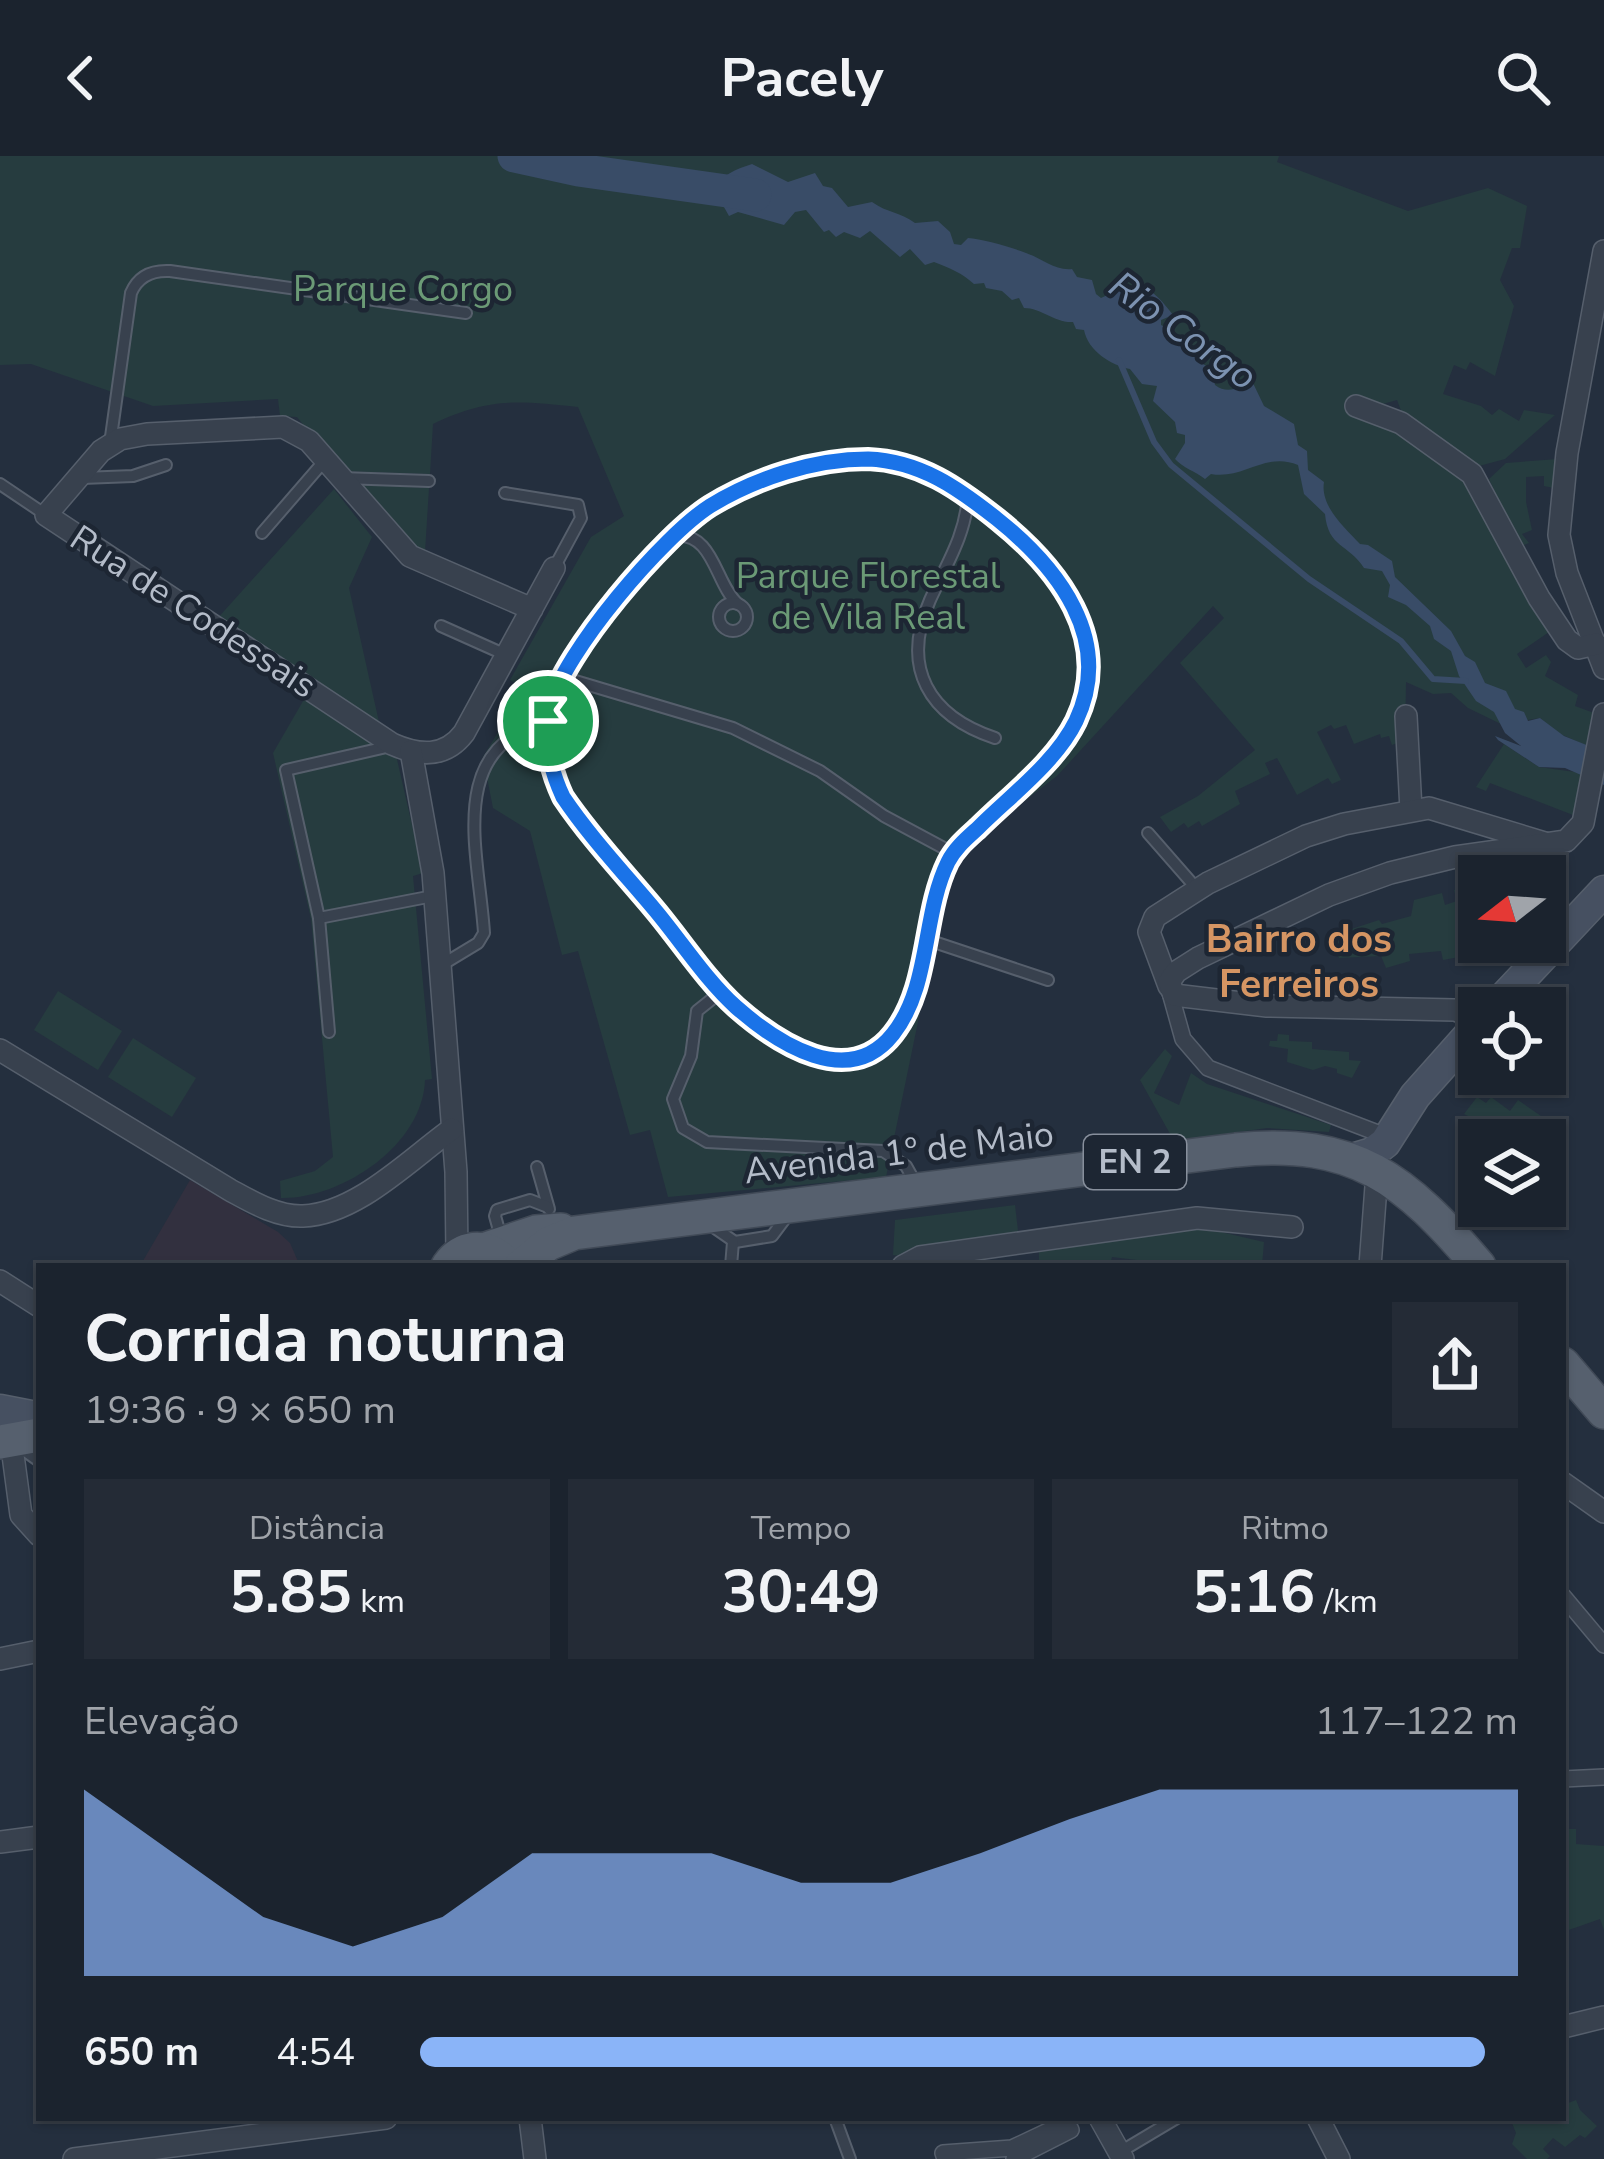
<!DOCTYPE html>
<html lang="pt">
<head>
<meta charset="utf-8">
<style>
	:root { --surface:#1b232e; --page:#242b36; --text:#f1f3f6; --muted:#a0a4aa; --line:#39404a; --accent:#8ab4f8 }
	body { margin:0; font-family:"Nunito Sans",sans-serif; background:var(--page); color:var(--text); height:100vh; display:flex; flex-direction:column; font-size:45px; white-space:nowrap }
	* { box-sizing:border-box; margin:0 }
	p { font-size:39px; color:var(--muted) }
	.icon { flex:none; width:66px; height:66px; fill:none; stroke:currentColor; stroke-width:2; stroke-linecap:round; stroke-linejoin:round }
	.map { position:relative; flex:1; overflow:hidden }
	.sheet { position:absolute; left:36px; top:1107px; width:1530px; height:858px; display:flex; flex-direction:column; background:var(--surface); border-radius:0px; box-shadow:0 3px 9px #0004,0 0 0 3px var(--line) }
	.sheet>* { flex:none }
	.needle { width:78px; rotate:253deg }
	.controls { position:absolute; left:1458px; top:699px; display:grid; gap:24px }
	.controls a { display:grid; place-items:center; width:108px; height:108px; border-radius:0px; background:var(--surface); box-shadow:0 3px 9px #0004,0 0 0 3px var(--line); font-size:60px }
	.pin { position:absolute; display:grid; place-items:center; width:102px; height:102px; color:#fff; margin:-51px; border:6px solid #fff; border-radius:50%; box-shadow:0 3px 12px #0007 }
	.round { display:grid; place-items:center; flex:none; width:126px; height:126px; border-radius:0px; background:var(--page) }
	.overview { display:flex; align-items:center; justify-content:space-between; height:204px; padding:0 48px }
	h1 { font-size:66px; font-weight:700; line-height:90px }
	.figures { display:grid; grid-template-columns:repeat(3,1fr); gap:18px; height:204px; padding:12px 48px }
	.figures div { display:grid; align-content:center; border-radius:0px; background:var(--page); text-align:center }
	.figures b { font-size:60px; font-weight:700 }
	.figures small { font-size:33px; font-weight:400 }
	.figures p { font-size:33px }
	.chart { height:336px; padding:24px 48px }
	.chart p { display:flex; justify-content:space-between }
	.chart svg { width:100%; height:216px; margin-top:12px; fill:var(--accent); opacity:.7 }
	ul { padding:0 48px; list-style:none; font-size:39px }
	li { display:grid; grid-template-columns:192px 144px 1fr; align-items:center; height:90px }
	li i { height:30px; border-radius:15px; background:var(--accent) }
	header { display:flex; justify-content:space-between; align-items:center; height:156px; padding:0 48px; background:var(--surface); font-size:54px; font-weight:700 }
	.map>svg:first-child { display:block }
	.medical { fill:#32303f }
	.green { fill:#263c3f }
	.water { fill:#394c67 }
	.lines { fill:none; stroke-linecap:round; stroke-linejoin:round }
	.stream { stroke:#394c67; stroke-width:6 }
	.river { stroke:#394c67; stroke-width:33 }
	.service-casing { stroke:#565f6c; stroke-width:14 }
	.pedestrian-casing { stroke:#565f6c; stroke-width:18 }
	.minor-casing { stroke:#565f6c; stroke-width:24 }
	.secondary-casing { stroke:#565f6c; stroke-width:33 }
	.primary-casing { stroke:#414a57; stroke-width:36 }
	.service { stroke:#38414e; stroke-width:10 }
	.pedestrian { stroke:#38414e; stroke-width:15 }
	.minor { stroke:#38414e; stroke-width:21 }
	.secondary { stroke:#465061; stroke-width:30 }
	.primary { stroke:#56606e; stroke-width:33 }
	.route-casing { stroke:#fff; stroke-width:24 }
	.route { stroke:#1a73e8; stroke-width:15 }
	.labels { text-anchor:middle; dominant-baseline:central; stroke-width:9; stroke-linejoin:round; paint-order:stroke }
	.shield { fill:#1d2633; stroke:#878f9c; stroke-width:3 }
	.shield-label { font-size:33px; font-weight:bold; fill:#b4bcc9 }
	.park-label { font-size:36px; fill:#6b9a76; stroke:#1d2633 }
	.street-label { font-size:36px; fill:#b4bcc9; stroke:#1d2633 }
	.water-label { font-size:39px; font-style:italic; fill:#7c92b1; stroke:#1d2633 }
	.neighbourhood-label { font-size:39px; font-weight:bold; fill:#d59563; stroke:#1d2633 }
</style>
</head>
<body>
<header><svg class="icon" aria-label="back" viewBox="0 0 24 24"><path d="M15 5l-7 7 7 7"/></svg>Pacely<svg class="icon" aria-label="search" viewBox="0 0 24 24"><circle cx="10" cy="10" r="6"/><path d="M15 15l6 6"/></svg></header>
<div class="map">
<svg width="1604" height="2003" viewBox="0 0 1604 2003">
	<rect width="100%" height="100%" fill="#242f3e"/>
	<polygon class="medical" points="190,1024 278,1076 290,1087 300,1110 140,1110"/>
	<g class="green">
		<path d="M0,0H1279L1277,6L1408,55L1488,32L1527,50L1520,92H1512L1500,124L1514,150L1495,220L1470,206L1466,214L1454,209L1443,238L1481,250L1492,259L1499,253L1519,265L1524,254L1555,259L1505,303L1479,310L1405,265L1397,244L1383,248L1378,260L1467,322L1552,474L1517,498L1526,512L1546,499L1551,506L1545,520L1578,539L1575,550L1594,557L1587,590L1558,577L1540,562L1501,568L1468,552L1451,537L1433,538L1406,526L1405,584L1392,589L1389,580L1381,582L1380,578L1354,588L1346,569L1334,573L1331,569L1317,576L1341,624L1332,628L1328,622L1297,639L1277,602L1265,607L1270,618L1235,635L1240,648L1202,670L1199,665L1188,672L1184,667L1171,676L1160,661L1198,640L1255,594L1180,507L1224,462L1213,450L1057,620L971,686L954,707L946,730L886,1021L668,1041L650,974L630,979L578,795L562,799L530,675L493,652L483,601L524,533L510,524L591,381L624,360L578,251C517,245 490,241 433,268L430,318L340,315L297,261L280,260L278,243L153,250L31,208L0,209Z"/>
		<polygon points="1558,303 1554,332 1544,330 1544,320 1526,321 1526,346 1532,374 1522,378 1529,387 1524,389 1531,415 1489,323 1506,307"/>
		<polygon points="351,328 429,332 425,396 405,388"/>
		<polygon points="334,333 372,381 349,432 379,566 216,464"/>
		<path d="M306,540L396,599L423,717L413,720L432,923L425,924C423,989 342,1043 281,1042L280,1025L315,1015L333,1001L311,763L273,597Z"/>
		<polygon points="1504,588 1539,611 1582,617 1573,659 1490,627 1486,635 1476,631"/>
		<polygon points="1479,732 1479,786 1488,786 1484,801 1478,802 1472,795 1459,795 1459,801 1443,804 1441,795 1409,798 1410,805 1386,812 1381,800 1339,802 1330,780 1379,764 1382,768 1411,760 1414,744 1442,737 1445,749 1457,745 1454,734"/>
		<polygon points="58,835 122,875 98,914 34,874"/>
		<polygon points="1278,878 1289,879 1289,885 1312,886 1312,893 1349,896 1349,904 1361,905 1352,922 1337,917 1337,913 1325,910 1313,914 1287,906 1288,893 1269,890 1270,885 1277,885"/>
		<polygon points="133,882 196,922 172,961 108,921"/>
		<polygon points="1165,893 1172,900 1154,937 1179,949 1191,917 1207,928 1331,969 1329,976 1267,972 1174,985 1140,924"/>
		<polygon points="1477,941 1486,947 1491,941 1510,955 1518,944 1541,960 1525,984 1479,984 1479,1012 1472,1010 1477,980 1475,972 1467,970 1470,961 1464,958"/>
		<polygon points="1015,1049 1019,1083 909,1101 893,1099 895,1064"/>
		<polygon points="1195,1070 1264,1086 1262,1110 1145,1110 1145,1105 1112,1101 1111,1105 1039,1110 1039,1094"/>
		<polygon points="1563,1673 1576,1673 1576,1688 1604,1690 1604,1774 1600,1763 1563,1776"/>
		<polygon points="1576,1944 1580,1954 1597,1970 1585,1982 1580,1979 1565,1991 1553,1982 1543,1993 1550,2000 1547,2003 1527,2003 1512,1988 1516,1977 1510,1962 1563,1962 1563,1949"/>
	</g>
	<path class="water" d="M752,8L788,26L815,17L823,30L832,32L848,51L872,46C887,57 901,56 915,67L938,65L950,76L954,88L961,89L968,82C982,83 1011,91 1026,97C1041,102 1055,115 1072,113L1077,121L1092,124L1096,138L1101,142C1138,125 1147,125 1173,159L1161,164V169C1183,179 1187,202 1212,213L1215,229C1228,239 1240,231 1252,225L1264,250L1294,268L1298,289L1307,295L1308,314L1324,326C1320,350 1344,371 1360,388L1368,389L1392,405L1395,421L1451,475L1465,500L1475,506L1485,527L1506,535L1515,553L1524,556L1528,565L1540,562L1564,580L1604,596V629L1565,612L1539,611L1498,584L1495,580L1521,590L1505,577L1494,556L1476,545L1459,520L1451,495L1434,483L1430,470L1406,449L1388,441L1390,429L1382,415L1364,412C1349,388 1328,392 1325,358L1304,338L1298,309C1266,295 1243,324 1211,318L1205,323C1195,315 1183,312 1175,303L1185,287V279L1177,277L1175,266L1153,245L1157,230L1142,228L1130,213C1111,209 1088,195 1084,174L1076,173L1073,166C1054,167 1042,152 1024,152L1019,142L1012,144L1002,135L986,132L984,127L974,128C962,117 950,112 934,106L925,109L910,93L900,101L870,75L860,82L844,76L836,81L829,74L824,76L806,54L795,56L784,69L738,56L729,60L715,35C719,19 737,13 752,8Z"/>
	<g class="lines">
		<polyline class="stream" points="1119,204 1154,286 1171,309 1309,423 1401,485 1433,523 1466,525"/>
		<polyline class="river" points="514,0 578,14 755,39"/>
		<defs>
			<g id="service">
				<path d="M110,288L131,137C138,120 152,114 170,115L466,157"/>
				<path d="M851,303C913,302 955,329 1002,366C1067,419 1115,493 1070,577L953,697L939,731L928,784L904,862L881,891L850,906L814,900L737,851L572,654C515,569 568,507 621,441C646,410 670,377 704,354C746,326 800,308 851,303Z"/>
				<polyline points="82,322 133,320 166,309"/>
				<polyline points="342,322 429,325"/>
				<polyline points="0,328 46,359"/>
				<polyline points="505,337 578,349 581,362 554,412"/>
				<path d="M968,339C966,379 946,409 930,444C900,512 929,560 995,582"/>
				<polyline points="262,377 326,303"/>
				<path d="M675,380C714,376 715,428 738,448"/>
				<circle cx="733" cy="461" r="14"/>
				<polyline points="441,470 506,499"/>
				<polyline points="562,521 733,572 820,615 884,660 953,697"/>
				<polyline points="1148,677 1197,733"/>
				<polyline points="319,762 433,740"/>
				<polyline points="928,784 1048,824"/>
				<path d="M440,810L478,787L484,777C479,697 444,591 548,565"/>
				<polyline points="722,835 697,855 691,900 673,943 683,972 707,986 883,995 906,1010 916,1028"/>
				<polyline points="329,876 319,762 286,614 391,590"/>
				<polyline points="537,1011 549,1053"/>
				<polyline points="709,1068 735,1086 772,1080 787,1060"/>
				<polyline points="502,1085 495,1060 497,1054 530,1044 548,1051"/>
				<polyline points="731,1110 733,1086"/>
				<polyline points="18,1290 39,1305"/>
				<polyline points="835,1962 850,2003"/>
				<polyline points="1120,1996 1177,1962"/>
			</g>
			<g id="pedestrian">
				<polyline points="1169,833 1183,883 1208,912 1388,981"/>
				<polyline points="1563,1440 1604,1489"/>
				<polyline points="1563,1623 1604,1621"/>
				<polyline points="945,2003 943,1997 1012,1992 1067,1966 1071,1974 1014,2003"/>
			</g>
			<g id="minor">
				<polyline points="1604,95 1567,297 1559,379 1567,417 1604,512"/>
				<polyline points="1356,250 1401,267 1472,318 1539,442 1567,484 1578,492 1596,488"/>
				<path d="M532,453L410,400L309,285L283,271L147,278L120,283L101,295L46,359L392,588C419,600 445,602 464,577L554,412"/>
				<polyline points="1406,560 1411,654"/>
				<polyline points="411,595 433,717 456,1016 457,1099"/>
				<polyline points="1169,830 1149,776 1155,761 1208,727 1306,680 1344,668 1429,652 1548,688"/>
				<polyline points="1479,863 1455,854 1267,850 1174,839 1169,826 1176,816 1198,802 1329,739 1390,717 1455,701 1566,685 1583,667 1604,558"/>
				<path d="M0,894L230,1034C252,1046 277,1061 303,1060C357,1058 410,1003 452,973"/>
				<polyline points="903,1110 920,1101 1197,1062 1292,1071"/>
				<polyline points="1370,1110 1377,1017"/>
				<polyline points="0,1125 39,1150"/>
				<polyline points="11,1284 21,1359 39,1379"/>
				<polyline points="1563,1327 1604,1356"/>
				<polyline points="0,1503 39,1495"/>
				<polyline points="0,1686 39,1681"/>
				<polyline points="1563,1871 1604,1861"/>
				<polyline points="530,1962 535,2003"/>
				<polyline points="1100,1962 1123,2003"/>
				<polyline points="1318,1962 1339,2003"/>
				<polyline points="74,2003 386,1962"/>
			</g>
			<g id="secondary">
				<polyline points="1494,852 1604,735"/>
				<polyline points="1352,1003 1372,997 1385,987 1415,940 1479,868"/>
				<polyline points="0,1254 36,1261"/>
			</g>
			<g id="primary">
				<polyline points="486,1093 536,1076 561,1074"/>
				<path d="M448,1110C462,1090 484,1088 503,1104"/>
				<path d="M521,1110L548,1088L574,1077L1236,994C1355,982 1405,1023 1479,1110"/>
				<polyline points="1563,1208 1604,1256"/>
				<polyline points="0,1286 39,1279"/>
			</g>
		</defs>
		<use href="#service" class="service-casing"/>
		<use href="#pedestrian" class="pedestrian-casing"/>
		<use href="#minor" class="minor-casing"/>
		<use href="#secondary" class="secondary-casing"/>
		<use href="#primary" class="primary-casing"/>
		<use href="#service" class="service"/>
		<use href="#pedestrian" class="pedestrian"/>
		<use href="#minor" class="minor"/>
		<use href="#secondary" class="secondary"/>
		<use href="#primary" class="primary"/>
	</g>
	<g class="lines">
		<defs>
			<path id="route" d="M868,303C920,305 958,332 997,363C1057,411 1115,483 1076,565C1056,606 1010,640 978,672C967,682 955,692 948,706C922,759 931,830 893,878C849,934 778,888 736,851C706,824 681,785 655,754C624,717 590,681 563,641C550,613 543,582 550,551C563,497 663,380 710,350C756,322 814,303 868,303Z"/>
		</defs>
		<use href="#route" class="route-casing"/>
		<use href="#route" class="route"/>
	</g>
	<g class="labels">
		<rect class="shield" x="1084" y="979" width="102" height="54" rx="9"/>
		<g class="shield-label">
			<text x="1135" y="1006">EN 2</text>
		</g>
		<g class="park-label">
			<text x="403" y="133">Parque Corgo</text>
			<text x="868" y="420">Parque Florestal<tspan x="868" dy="41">de Vila Real</tspan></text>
		</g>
		<g class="street-label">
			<text transform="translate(193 456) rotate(33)">Rua de Codessais</text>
			<text transform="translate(899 997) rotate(-7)">Avenida 1º de Maio</text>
		</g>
		<g class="water-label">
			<text transform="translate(1183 175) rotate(36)">Rio Corgo</text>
		</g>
		<g class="neighbourhood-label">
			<text x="1299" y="783">Bairro dos<tspan x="1299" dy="45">Ferreiros</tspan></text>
		</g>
	</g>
</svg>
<div class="controls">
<a><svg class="needle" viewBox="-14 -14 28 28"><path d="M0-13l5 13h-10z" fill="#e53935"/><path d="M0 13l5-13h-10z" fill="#a0a4aa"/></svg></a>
<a><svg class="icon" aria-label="locate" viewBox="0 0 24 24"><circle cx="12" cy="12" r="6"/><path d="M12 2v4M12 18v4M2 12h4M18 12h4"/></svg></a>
<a><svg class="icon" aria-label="layers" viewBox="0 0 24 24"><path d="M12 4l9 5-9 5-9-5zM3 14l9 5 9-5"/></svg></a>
</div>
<div class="pin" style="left:548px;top:565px;background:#1e9e55"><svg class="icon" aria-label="arrive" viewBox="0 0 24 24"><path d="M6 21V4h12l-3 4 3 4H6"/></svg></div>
<section class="sheet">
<div class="overview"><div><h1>Corrida noturna</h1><p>19:36 · 9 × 650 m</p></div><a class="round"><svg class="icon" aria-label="share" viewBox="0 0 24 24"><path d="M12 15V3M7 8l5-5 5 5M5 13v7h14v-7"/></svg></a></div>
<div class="figures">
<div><p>Distância</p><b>5.85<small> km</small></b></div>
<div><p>Tempo</p><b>30:49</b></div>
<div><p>Ritmo</p><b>5:16<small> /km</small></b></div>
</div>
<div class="chart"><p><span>Elevação</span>117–122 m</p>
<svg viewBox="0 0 160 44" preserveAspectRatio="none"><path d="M0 44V6L10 19L20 32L30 38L40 32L50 19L60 19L70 19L80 25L90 25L100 19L110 12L120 6L130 6L140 6L150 6L160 6V44z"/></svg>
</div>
<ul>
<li><b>650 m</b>4:54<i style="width:97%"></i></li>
</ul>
</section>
</div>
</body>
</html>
